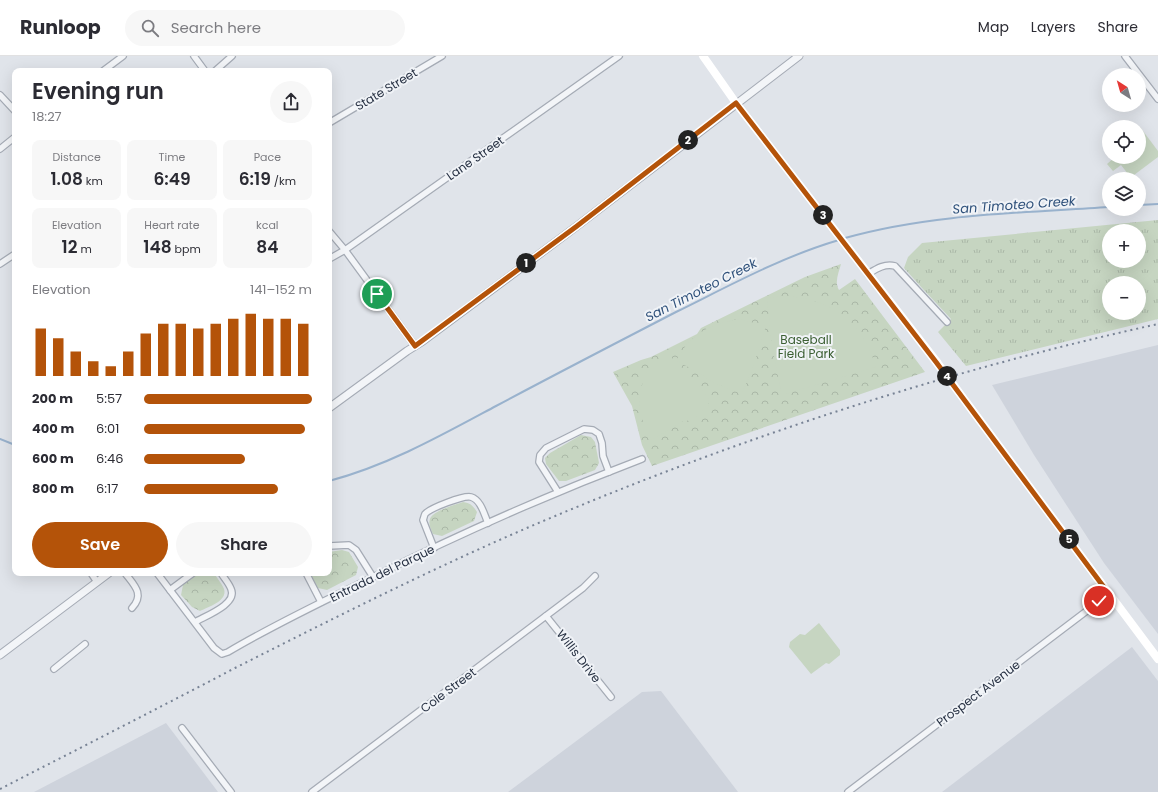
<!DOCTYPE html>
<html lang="en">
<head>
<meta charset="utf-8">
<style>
	:root { --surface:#fff; --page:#f7f7f7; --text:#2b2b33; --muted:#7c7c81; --line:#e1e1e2; --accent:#b45309 }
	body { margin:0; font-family:Poppins,sans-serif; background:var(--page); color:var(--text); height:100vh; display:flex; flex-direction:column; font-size:15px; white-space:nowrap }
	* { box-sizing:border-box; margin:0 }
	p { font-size:13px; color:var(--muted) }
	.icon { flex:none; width:22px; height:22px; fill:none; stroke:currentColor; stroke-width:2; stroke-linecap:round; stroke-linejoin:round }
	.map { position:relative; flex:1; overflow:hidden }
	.sheet { position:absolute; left:12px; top:12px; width:320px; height:508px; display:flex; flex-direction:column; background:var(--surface); border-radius:8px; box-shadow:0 4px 16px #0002 }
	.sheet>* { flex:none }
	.needle { width:26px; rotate:323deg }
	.fabs { position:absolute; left:1102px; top:12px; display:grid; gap:8px }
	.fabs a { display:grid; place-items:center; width:44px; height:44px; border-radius:50%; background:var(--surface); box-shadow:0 4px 16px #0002; font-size:20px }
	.pin { position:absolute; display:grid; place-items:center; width:34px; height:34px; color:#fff; margin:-17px; border:2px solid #fff; border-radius:50%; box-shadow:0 1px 4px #0007 }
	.km { position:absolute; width:20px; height:20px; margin:-10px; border-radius:50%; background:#222; color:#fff; font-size:11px; line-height:20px; text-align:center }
	.round { display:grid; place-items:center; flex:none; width:42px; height:42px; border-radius:21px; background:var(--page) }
	.overview { display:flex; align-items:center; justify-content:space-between; height:68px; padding:0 20px }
	h1 { font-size:22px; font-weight:600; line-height:30px }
	.figures { display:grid; grid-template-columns:repeat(3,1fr); gap:6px; height:68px; padding:4px 20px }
	.figures div { display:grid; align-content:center; border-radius:8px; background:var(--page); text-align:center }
	.figures b { font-size:17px; font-weight:600 }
	.figures small { font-size:11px; font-weight:400 }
	.figures p { font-size:11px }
	.chart { height:112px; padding:8px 20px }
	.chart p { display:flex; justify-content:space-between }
	.chart svg { width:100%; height:72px; margin-top:4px; stroke:var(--accent); stroke-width:6 }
	.cta { display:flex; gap:8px; margin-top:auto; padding:8px 20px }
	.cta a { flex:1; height:46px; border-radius:24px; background:var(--accent); color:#fff; font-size:16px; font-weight:600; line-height:46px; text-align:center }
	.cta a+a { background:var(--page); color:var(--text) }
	ul { padding:0 20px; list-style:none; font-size:13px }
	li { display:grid; grid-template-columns:64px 48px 1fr; align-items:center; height:30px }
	li i { height:10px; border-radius:5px; background:var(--accent) }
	header { display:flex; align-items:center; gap:24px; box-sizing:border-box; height:56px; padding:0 20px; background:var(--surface); border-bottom:1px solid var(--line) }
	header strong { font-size:19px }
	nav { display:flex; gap:22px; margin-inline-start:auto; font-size:14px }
	.search { width:280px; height:36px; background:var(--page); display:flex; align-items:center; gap:10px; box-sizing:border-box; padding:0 14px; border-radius:22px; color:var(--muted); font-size:15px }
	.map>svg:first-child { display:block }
	.built { fill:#ced3dc }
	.grass { fill:url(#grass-tufts); fill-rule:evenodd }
	.forest { fill:url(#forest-crowns) }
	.pitch { fill:#c6d5c1 }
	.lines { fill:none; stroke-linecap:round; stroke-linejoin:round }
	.stream { stroke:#99b2cd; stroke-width:2 }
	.minor-casing { stroke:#a5abb5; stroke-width:8 }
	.tertiary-casing { stroke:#a5abb5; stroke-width:9 }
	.minor { stroke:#f3f5f8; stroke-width:5.5 }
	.tertiary { stroke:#f3f5f8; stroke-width:7 }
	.secondary { stroke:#fff; stroke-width:8 }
	.rail { stroke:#788395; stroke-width:2; stroke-dasharray:2 4; stroke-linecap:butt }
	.secondary-bridge { stroke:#fff; stroke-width:8 }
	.route-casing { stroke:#fff; stroke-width:8 }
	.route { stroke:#b45309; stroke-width:5 }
	.labels { text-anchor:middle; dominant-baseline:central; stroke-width:4; stroke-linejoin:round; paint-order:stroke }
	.street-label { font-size:12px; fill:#273143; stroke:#f0f3f7 }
	.park-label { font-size:12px; fill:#3c6034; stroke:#f0f3f7 }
	.water-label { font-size:13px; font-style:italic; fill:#2e507a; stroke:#f0f3f7 }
</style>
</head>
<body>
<header>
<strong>Runloop</strong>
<div class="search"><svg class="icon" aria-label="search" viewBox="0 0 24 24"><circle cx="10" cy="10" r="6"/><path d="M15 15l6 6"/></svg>Search here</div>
<nav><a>Map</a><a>Layers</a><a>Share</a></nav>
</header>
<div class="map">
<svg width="1158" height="736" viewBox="0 0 1158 736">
	<defs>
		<pattern id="grass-tufts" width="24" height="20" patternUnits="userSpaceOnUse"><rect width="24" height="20" fill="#c6d5c1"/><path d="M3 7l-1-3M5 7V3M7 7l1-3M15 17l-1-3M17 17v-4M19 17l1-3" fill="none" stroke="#aab7a7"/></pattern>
		<pattern id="forest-crowns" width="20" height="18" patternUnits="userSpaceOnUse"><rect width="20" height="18" fill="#c6d5c1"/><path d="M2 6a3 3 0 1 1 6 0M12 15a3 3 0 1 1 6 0" fill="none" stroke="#aab7a7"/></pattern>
	</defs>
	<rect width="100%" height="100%" fill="#e0e4ea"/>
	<g class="built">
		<polygon points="1158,289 1158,578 1104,507 1034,399 992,329"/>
		<polygon points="1132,591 1158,625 1158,736 942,736"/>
		<polygon points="661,635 738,736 508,736 642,636"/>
		<polygon points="166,667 218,736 34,736"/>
	</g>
	<path class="grass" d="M1158,164V263L966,310L938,276L951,263L922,232L904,212L908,201L922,187ZM1109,175H1139V205H1109ZM1109,227H1139V257H1109Z"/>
	<g class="forest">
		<path d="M841,208C839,216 834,226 839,234L855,223L925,316L652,410L642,389L632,350L613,316L641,304L651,301L697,278L701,272L805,221Z"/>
		<polygon points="581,379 591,381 595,386 599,407 595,414 566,425 559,425 546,408 545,402 550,397"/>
		<path d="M463,446C471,447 473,450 477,456L474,465L442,480L433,478C431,473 428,468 430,463C432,455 455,449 463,446Z"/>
		<polygon points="342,494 349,496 358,511 356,519 327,534 318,532 310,517 329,517 329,496"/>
		<path d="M199,517H214C217,522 222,528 224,533C228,545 208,551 200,555L192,551L181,539L183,529Z"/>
	</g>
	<g class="pitch">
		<polygon points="1135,70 1140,71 1158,95 1158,101 1134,119 1128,118 1121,109 1113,115 1107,108 1115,101 1139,101 1139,71 1133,71"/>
		<path d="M787,240C835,245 861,264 876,311L785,338L781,335L772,291L767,242Z"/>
		<path d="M739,263L766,270L752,314L743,335L737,336L717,328L676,304C681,298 684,290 690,285C703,272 721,266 739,263Z"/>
		<polygon points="666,296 697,327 709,343 708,351 691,364 681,366 652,384 645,371 640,357 639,338 646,317"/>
		<polygon points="819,567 840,594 840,599 829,608 826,607 811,618 789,591 790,586 800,578 805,579"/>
	</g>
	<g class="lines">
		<g class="stream">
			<polyline points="1139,149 1158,148"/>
			<path d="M845,182C930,158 1021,157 1109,151"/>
			<polyline points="0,383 15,389"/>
			<path d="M329,425C389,409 442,379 496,350C556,318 616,287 676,256C729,230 781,201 839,184"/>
		</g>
		<defs>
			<g id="minor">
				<polyline points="194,0 205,15"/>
				<polyline points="1125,0 1158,43"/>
				<polyline points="103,15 123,0"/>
				<polyline points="215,15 232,0"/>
				<polyline points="0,39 15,55"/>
				<polyline points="329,67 442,0"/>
				<polyline points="0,93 15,81"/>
				<polyline points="329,175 345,194 415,290"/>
				<polyline points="329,203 345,194 619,0"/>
				<polyline points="0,208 15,198"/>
				<path d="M868,218C876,213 885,207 895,210L947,266"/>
				<polyline points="558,436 539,406 540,399 546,392 584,373 593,374 599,378 602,387 603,400 609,416"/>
				<polyline points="329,490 349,489 356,494 373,521"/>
				<path d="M434,492L423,464C424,462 424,460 425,458C430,452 464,439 471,441C481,444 484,458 488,467"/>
				<polyline points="91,517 97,526"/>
				<path d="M125,517C134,529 145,538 132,552"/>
				<path d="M157,517L214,592L222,598L228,596C275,568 324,545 373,521C461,477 550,438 642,403"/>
				<polyline points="306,517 321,546"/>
				<polyline points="170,534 193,517"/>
				<polyline points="546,560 611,641"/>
				<path d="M195,566C205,560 238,548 231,533C229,527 224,522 221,517"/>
				<polyline points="54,613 85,588"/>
				<polyline points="182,672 231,736"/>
				<polyline points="312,736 583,532 595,520"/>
				<polyline points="848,736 1109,538"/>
			</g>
			<g id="tertiary">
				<polyline points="329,352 407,295 423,285 577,170 799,0"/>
				<polyline points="0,599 109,517"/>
			</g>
		</defs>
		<use href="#minor" class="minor-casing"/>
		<use href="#tertiary" class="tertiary-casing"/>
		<use href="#minor" class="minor"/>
		<use href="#tertiary" class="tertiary"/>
		<g class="secondary">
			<polyline points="703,0 736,47 937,306"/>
			<polyline points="967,347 1158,603"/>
		</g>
		<path class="rail" d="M0,733C78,693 157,653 235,612C338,560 441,508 548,463C745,380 949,314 1158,268"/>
		<polyline class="secondary-bridge" points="937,306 967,347"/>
	</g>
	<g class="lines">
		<defs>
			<polyline id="route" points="377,238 415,290 577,170 736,47 936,306 1109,538 1099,545"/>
		</defs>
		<use href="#route" class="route-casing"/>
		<use href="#route" class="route"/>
	</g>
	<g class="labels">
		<g class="street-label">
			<text transform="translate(386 33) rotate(-31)">State Street</text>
			<text transform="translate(475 102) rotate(-35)">Lane Street</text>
			<text transform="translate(382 517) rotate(-26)">Entrada del Parque</text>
			<text transform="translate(579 600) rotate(52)">Willis Drive</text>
			<text transform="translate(448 634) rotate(-37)">Cole Street</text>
			<text transform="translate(978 637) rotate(-37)">Prospect Avenue</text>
		</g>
		<g class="park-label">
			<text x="806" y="283">Baseball<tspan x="806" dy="14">Field Park</tspan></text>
		</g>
		<g class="water-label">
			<text transform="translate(1014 149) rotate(-4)">San Timoteo Creek</text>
			<text transform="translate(701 234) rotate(-27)">San Timoteo Creek</text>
		</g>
	</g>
</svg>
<div class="fabs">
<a><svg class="needle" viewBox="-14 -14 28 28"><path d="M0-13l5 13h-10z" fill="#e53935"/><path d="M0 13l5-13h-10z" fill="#7c7c81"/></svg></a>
<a><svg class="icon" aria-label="locate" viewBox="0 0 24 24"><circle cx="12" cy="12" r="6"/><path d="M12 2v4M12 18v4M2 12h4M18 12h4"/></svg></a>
<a><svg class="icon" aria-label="layers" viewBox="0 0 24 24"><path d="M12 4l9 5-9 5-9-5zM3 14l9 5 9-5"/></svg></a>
<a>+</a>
<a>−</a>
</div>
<div class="pin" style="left:377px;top:238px;background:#1e9e55"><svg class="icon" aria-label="arrive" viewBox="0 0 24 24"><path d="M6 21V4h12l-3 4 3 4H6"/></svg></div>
<div class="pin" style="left:1099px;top:545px;background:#d93025"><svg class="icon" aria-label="check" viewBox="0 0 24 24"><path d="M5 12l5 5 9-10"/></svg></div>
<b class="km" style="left:526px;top:207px">1</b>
<b class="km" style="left:688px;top:84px">2</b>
<b class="km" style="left:823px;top:159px">3</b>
<b class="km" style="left:947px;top:320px">4</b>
<b class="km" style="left:1069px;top:483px">5</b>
<section class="sheet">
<div class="overview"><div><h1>Evening run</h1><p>18:27</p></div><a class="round"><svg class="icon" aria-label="share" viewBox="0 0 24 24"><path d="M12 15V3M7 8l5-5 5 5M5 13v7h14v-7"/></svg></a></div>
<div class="figures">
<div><p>Distance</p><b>1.08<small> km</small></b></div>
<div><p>Time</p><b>6:49</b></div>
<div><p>Pace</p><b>6:19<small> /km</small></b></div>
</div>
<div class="figures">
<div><p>Elevation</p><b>12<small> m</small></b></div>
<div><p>Heart rate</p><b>148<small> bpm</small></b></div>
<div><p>kcal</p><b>84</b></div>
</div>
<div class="chart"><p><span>Elevation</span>141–152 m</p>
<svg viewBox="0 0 160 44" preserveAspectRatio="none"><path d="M5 44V15M15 44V21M25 44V29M35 44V35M45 44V38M55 44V29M65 44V18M75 44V12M85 44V12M95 44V15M105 44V12M115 44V9M125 44V6M135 44V9M145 44V9M155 44V12"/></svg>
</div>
<ul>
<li><b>200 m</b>5:57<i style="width:100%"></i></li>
<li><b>400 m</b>6:01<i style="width:96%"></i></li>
<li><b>600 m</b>6:46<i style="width:60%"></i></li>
<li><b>800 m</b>6:17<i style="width:80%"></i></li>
</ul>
<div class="cta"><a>Save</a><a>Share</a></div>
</section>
</div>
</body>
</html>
